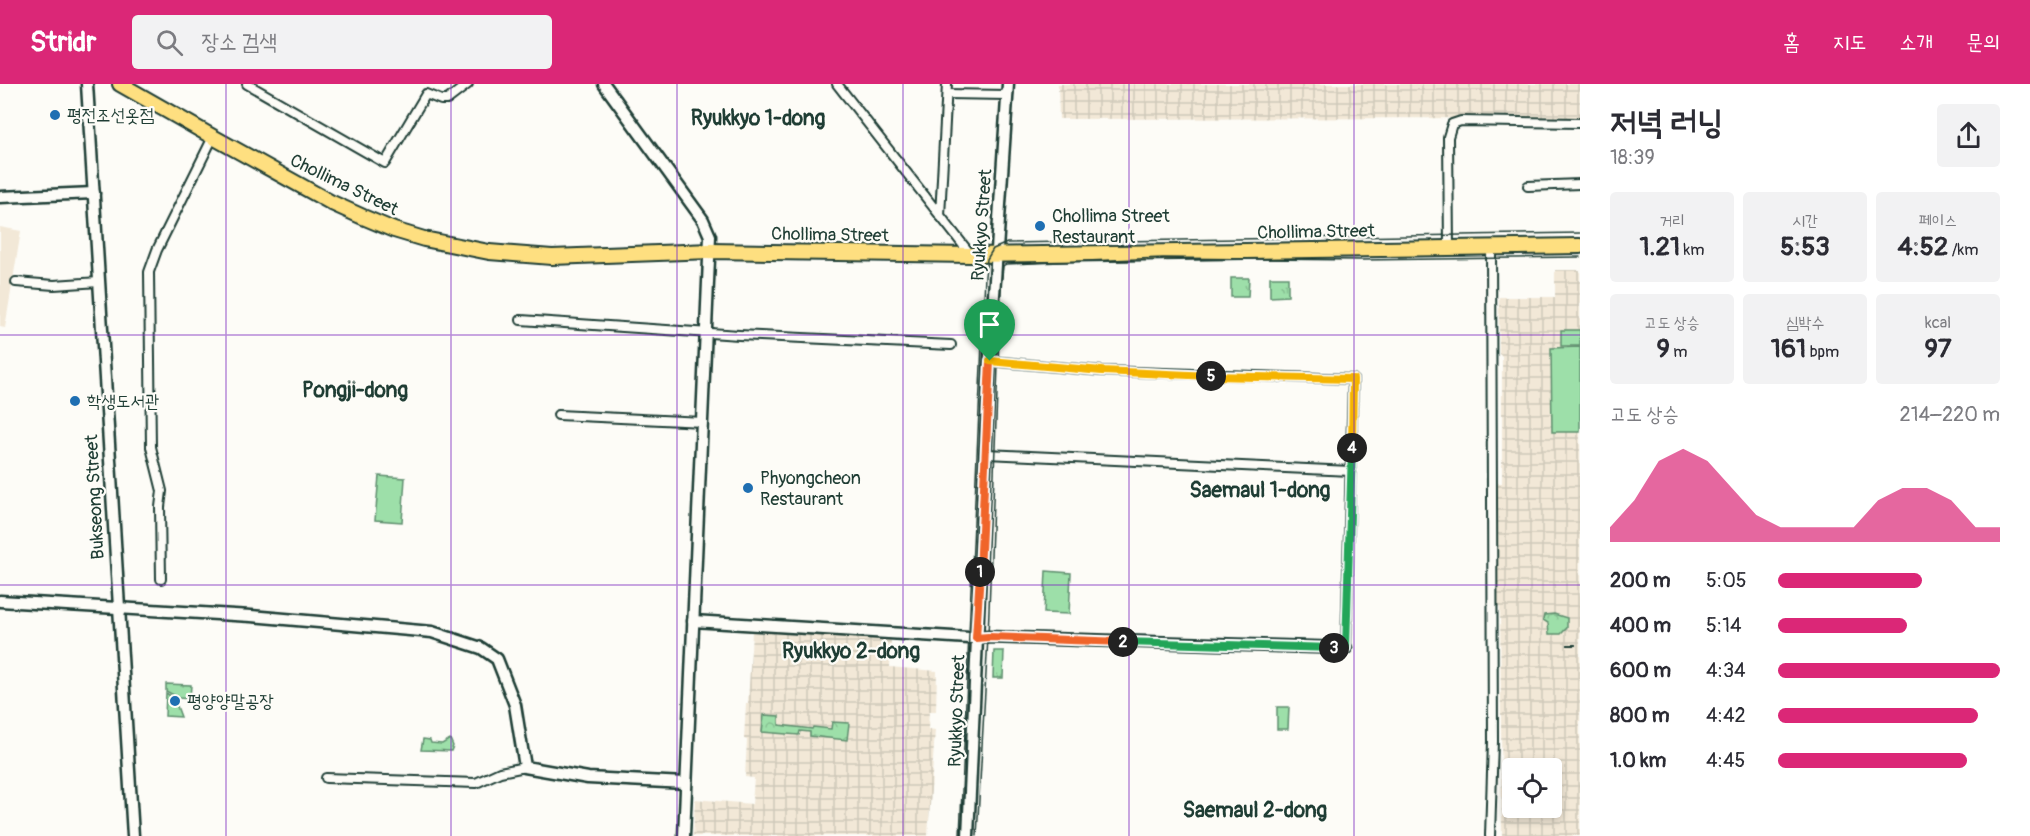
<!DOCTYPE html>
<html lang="ko">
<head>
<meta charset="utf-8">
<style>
	:root { --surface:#fff; --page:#f2f2f3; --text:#2b2b33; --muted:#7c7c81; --accent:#db2777 }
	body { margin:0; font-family:Pangolin,"Poor Story",sans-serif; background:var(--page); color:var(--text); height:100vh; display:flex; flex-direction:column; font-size:22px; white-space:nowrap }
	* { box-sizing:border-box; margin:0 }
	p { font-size:20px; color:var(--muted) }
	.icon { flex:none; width:33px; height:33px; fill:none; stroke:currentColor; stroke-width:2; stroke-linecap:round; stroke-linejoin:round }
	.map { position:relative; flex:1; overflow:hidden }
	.side { display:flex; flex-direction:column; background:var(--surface); width:450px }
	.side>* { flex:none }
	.buttons { position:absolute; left:1502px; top:674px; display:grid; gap:12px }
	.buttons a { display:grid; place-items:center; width:60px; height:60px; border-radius:6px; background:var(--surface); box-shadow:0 3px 9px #0003; font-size:30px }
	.pin { position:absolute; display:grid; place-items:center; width:51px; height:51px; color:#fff; margin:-62px -26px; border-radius:50% 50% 50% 0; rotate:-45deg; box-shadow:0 0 6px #0007 }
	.pin .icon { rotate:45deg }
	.km { position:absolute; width:30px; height:30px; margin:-15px; border-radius:50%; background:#222; color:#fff; font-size:16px; line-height:30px; text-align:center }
	.round { display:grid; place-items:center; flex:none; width:63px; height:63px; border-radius:6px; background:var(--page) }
	.overview { display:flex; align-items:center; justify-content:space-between; height:102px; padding:0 30px }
	h1 { font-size:33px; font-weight:700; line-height:45px }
	.metrics { display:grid; grid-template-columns:repeat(3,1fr); gap:9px; height:102px; padding:6px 30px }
	.metrics div { display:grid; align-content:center; border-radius:6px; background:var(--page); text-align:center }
	.metrics b { font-size:26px; font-weight:700 }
	.metrics small { font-size:16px; font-weight:400 }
	.metrics p { font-size:16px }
	.chart { height:168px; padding:12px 30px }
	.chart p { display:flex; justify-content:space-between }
	.chart svg { width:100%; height:108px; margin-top:6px; fill:var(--accent); opacity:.7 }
	ul { padding:0 30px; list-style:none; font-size:20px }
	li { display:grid; grid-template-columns:96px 72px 1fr; align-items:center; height:45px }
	li i { height:15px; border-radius:8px; background:var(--accent) }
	header { display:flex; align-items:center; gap:36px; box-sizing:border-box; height:84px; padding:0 30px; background:var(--accent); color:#fff }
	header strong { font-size:28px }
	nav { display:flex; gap:33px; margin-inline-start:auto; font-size:21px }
	.search { width:420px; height:54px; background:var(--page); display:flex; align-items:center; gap:15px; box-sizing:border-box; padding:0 21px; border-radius:6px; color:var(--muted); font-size:22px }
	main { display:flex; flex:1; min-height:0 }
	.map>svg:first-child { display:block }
	.built { fill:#f2e8d7 }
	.industrial { fill:url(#industrial-grid); fill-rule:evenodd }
	.grass { fill:url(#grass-tufts); stroke:#5e8e6e; stroke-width:1.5 }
	.forest { fill:url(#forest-crowns); stroke:#5e8e6e; stroke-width:1.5 }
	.garden { fill:#9ddfa9; stroke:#5e8e6e; stroke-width:1.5 }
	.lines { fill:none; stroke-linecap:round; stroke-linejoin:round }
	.street-casing { stroke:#1f3d34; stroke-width:12 }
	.secondary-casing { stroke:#1f3d34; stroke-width:15 }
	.highway-casing { stroke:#1f3d34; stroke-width:18 }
	.street { stroke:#fdfcf7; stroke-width:8 }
	.secondary { stroke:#fdfcf7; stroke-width:10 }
	.highway { stroke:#fedf80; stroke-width:14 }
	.tram { stroke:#1f3d34; stroke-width:1.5 }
	.rail { stroke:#1f3d34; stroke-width:2; stroke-dasharray:9 4.5; stroke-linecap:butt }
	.split-1-casing { stroke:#fff; stroke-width:12 }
	.split-2-casing { stroke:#fff; stroke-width:12 }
	.split-3-casing { stroke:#fff; stroke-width:12 }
	.split-4-casing { stroke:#fff; stroke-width:12 }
	.split-5-casing { stroke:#fff; stroke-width:12 }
	.split-6-casing { stroke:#fff; stroke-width:12 }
	.split-1 { stroke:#f0652b; stroke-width:8 }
	.split-2 { stroke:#f0652b; stroke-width:8 }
	.split-3 { stroke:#22a559; stroke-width:8 }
	.split-4 { stroke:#22a559; stroke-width:8 }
	.split-5 { stroke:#f5b400; stroke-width:8 }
	.split-6 { stroke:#f5b400; stroke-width:8 }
	.grid { fill:none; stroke:#7b2cbf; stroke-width:1.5; stroke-opacity:0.55 }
	.poi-dot { fill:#1f6fb2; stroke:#fdfcf7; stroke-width:2 }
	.labels { text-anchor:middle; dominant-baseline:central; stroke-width:4.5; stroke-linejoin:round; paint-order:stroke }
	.poi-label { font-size:18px; fill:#1f3d34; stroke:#fdfcf7; text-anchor:start }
	.street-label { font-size:18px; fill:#1f3d34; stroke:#fdfcf7 }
	.quarter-label { font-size:21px; font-weight:bold; fill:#1f3d34; stroke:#fdfcf7 }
</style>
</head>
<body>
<header>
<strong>Stridr</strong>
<div class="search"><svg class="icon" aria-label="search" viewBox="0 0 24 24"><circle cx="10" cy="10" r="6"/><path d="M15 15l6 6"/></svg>장소 검색</div>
<nav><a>홈</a><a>지도</a><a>소개</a><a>문의</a></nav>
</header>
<main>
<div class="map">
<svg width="1580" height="752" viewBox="0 0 1580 752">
	<defs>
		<pattern id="industrial-grid" width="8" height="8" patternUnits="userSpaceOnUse" patternTransform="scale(1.5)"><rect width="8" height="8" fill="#f2e8d7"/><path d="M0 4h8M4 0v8" fill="none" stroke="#cfc8b9"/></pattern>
		<pattern id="grass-tufts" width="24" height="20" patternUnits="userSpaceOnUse" patternTransform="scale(1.5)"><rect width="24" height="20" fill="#9ddfa9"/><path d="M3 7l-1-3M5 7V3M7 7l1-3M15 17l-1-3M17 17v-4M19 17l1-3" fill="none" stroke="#87c092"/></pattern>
		<pattern id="forest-crowns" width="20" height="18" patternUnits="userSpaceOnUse" patternTransform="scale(1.5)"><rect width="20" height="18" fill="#9ddfa9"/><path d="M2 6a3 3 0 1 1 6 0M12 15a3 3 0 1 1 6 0" fill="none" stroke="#87c092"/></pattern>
	</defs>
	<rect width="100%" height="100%" fill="#fdfcf7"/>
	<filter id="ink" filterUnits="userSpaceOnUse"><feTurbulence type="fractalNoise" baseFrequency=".0167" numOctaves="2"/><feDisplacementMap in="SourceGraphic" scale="12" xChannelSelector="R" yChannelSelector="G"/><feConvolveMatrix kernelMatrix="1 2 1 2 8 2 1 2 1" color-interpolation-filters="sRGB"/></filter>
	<g filter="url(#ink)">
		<polygon class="built" points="0,143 21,147 5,244 0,243"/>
		<g class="industrial">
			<polygon points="1058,0 1580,0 1580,34 1059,35"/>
			<path d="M1555,186H1580V752H1502L1500,523L1495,522L1494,442L1498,399H1502V273L1499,270V213H1555ZM1512,684H1551V723H1512Z"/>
			<polygon points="752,548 891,555 890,583 937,587 936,627 929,627 928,645 935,646 928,752 693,752 695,715 752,720 754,694 745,693 747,656 744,655 746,619 748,619"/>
		</g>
		<g class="grass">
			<polygon points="1270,193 1288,193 1288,212 1270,213"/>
			<polygon points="1231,194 1249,194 1248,213 1231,213"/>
			<polygon points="994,567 1004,567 1003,594 993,594"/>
		</g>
		<g class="forest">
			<polygon points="1554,530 1567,534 1567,544 1561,550 1549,550 1548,539 1543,536 1544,531"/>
			<polygon points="166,600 191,601 190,615 179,614 166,607"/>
			<polygon points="166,609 174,614 181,633 165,632"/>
			<polygon points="764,631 779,632 779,641 812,645 813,643 831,645 832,638 849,639 847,656 810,652 810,648 800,647 799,651 762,648"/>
			<polygon points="423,655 430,656 431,659 442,660 450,655 453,662 451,667 421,666"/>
		</g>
		<g class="garden">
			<rect x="1561" y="246" width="19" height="16"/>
			<polygon points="1580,263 1580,348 1552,348 1551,264"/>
			<polygon points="379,392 405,394 402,438 375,436"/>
			<polygon points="1046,487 1071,489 1069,530 1044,529"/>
			<polygon points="1277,623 1289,623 1288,645 1277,645"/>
		</g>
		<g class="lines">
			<defs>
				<g id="street">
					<polyline points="247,0 385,79 426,10 441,16 447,16 468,0"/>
					<polyline points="837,0 971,171"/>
					<polyline points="947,10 1007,11"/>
					<polyline points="1528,102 1580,100"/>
					<polyline points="940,132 947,0"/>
					<polyline points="1449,164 1448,53 1452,40 1461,37 1580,39"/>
					<polyline points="16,198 54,201 99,198"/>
					<polyline points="521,236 739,251 951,261"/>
					<polyline points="990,277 1102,287 1353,295 1346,564"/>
					<polyline points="558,331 703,338"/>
					<polyline points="986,370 1351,387"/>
					<polyline points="161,495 160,423 162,407 151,363 149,188 157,166 213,53"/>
					<polyline points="326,694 476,699 500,688 525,683"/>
					<polyline points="1490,752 1493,657 1491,163"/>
				</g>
				<g id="secondary">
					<path d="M87,0C104,251 116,501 133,752"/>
					<polyline points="604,0 703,136 710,152 684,752"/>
					<polyline points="0,113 94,109"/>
					<polyline points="0,517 251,532 432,548 481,564 497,575 515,621 525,683 588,694 685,699"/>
					<polyline points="693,537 969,554 988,553 1346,564"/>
					<polyline points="968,752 990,271 1008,0"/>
				</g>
				<polyline id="highway" points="120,0 213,53 332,119 363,133 394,146 424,155 489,168 552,173 711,167 971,171 1580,162"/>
			</defs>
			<use href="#street" class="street-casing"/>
			<use href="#secondary" class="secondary-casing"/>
			<use href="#highway" class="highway-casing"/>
			<use href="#street" class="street"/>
			<use href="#secondary" class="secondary"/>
			<use href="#highway" class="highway"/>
			<g class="tram">
				<polyline points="960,752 985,192 987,175 993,165 1007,159 1580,149"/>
				<polyline points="977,752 988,553 1001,201 1003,182 1006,180 1163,174 1361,176 1580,173"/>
			</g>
			<polyline class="rail" points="1567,561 1580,561"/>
		</g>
	</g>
	<g class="lines" filter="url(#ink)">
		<defs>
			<polyline id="split-1" points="980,488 990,277"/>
			<polyline id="split-2" points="980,488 976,554 988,553 1123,558"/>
			<polyline id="split-3" points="1123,558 1334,564"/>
			<polyline id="split-4" points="1334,564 1346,564 1352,364"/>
			<polyline id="split-5" points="1211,292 1353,295 1352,364"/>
			<polyline id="split-6" points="990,277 1102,287 1211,292"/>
		</defs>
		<use href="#split-1" class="split-1-casing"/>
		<use href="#split-2" class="split-2-casing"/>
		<use href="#split-3" class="split-3-casing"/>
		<use href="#split-4" class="split-4-casing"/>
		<use href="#split-5" class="split-5-casing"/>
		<use href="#split-6" class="split-6-casing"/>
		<use href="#split-1" class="split-1"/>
		<use href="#split-2" class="split-2"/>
		<use href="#split-3" class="split-3"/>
		<use href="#split-4" class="split-4"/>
		<use href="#split-5" class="split-5"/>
		<use href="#split-6" class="split-6"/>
	</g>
	<path class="grid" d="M226,0V752M451,0V752M677,0V752M903,0V752M1129,0V752M1354,0V752M0,251H1580M0,501H1580"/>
	<g class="poi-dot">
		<circle cx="55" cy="31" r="6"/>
		<circle cx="1040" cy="142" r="6"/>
		<circle cx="75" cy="317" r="6"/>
		<circle cx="748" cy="404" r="6"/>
		<circle cx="175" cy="617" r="6"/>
	</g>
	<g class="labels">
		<g class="poi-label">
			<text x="67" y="31">평전조선옷점</text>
			<text x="1052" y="132">Chollima Street<tspan x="1052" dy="21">Restaurant</tspan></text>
			<text x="87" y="317">학생도서관</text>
			<text x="760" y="394">Phyongcheon<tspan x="760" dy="21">Restaurant</tspan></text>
			<text x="187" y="617">평양양말공장</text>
		</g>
		<g class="street-label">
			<text transform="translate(344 101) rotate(26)">Chollima Street</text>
			<text transform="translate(982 141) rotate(-86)">Ryukkyo Street</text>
			<text transform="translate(1316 148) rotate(-1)">Chollima Street</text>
			<text transform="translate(830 151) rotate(1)">Chollima Street</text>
			<text transform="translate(95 413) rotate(-93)">Bukseong Street</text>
			<text transform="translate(957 627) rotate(-88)">Ryukkyo Street</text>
		</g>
		<g class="quarter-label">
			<text x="758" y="34">Ryukkyo 1-dong</text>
			<text x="355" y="306">Pongji-dong</text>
			<text x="1260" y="406">Saemaul 1-dong</text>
			<text x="851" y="567">Ryukkyo 2-dong</text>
			<text x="1255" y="726">Saemaul 2-dong</text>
		</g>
	</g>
</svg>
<div class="buttons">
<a><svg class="icon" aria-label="locate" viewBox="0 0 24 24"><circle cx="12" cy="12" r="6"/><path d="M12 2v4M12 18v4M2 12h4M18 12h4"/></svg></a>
</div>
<div class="pin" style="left:990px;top:277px;background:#1e9e55"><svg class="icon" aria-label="arrive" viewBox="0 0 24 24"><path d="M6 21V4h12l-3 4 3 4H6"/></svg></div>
<b class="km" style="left:980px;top:488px">1</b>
<b class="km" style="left:1123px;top:558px">2</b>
<b class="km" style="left:1334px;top:564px">3</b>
<b class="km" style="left:1352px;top:364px">4</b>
<b class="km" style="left:1211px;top:292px">5</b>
</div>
<section class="side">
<div class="overview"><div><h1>저녁 러닝</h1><p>18:39</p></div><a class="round"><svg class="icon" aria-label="share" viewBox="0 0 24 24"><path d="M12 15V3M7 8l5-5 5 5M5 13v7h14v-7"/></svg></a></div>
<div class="metrics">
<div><p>거리</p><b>1.21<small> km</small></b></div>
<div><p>시간</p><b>5:53</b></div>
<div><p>페이스</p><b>4:52<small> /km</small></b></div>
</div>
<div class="metrics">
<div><p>고도 상승</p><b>9<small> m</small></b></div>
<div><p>심박수</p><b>161<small> bpm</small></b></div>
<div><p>kcal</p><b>97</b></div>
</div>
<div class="chart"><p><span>고도 상승</span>214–220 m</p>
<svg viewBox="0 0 160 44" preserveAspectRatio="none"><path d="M0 44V38L10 27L20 11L30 6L40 11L50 22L60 33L70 38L80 38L90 38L100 38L110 27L120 22L130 22L140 27L150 38L160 38V44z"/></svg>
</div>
<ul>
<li><b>200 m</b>5:05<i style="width:65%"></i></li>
<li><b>400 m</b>5:14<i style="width:58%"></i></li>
<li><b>600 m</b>4:34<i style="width:100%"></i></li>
<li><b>800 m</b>4:42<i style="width:90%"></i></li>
<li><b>1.0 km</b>4:45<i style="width:85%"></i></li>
</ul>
</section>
</main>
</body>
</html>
